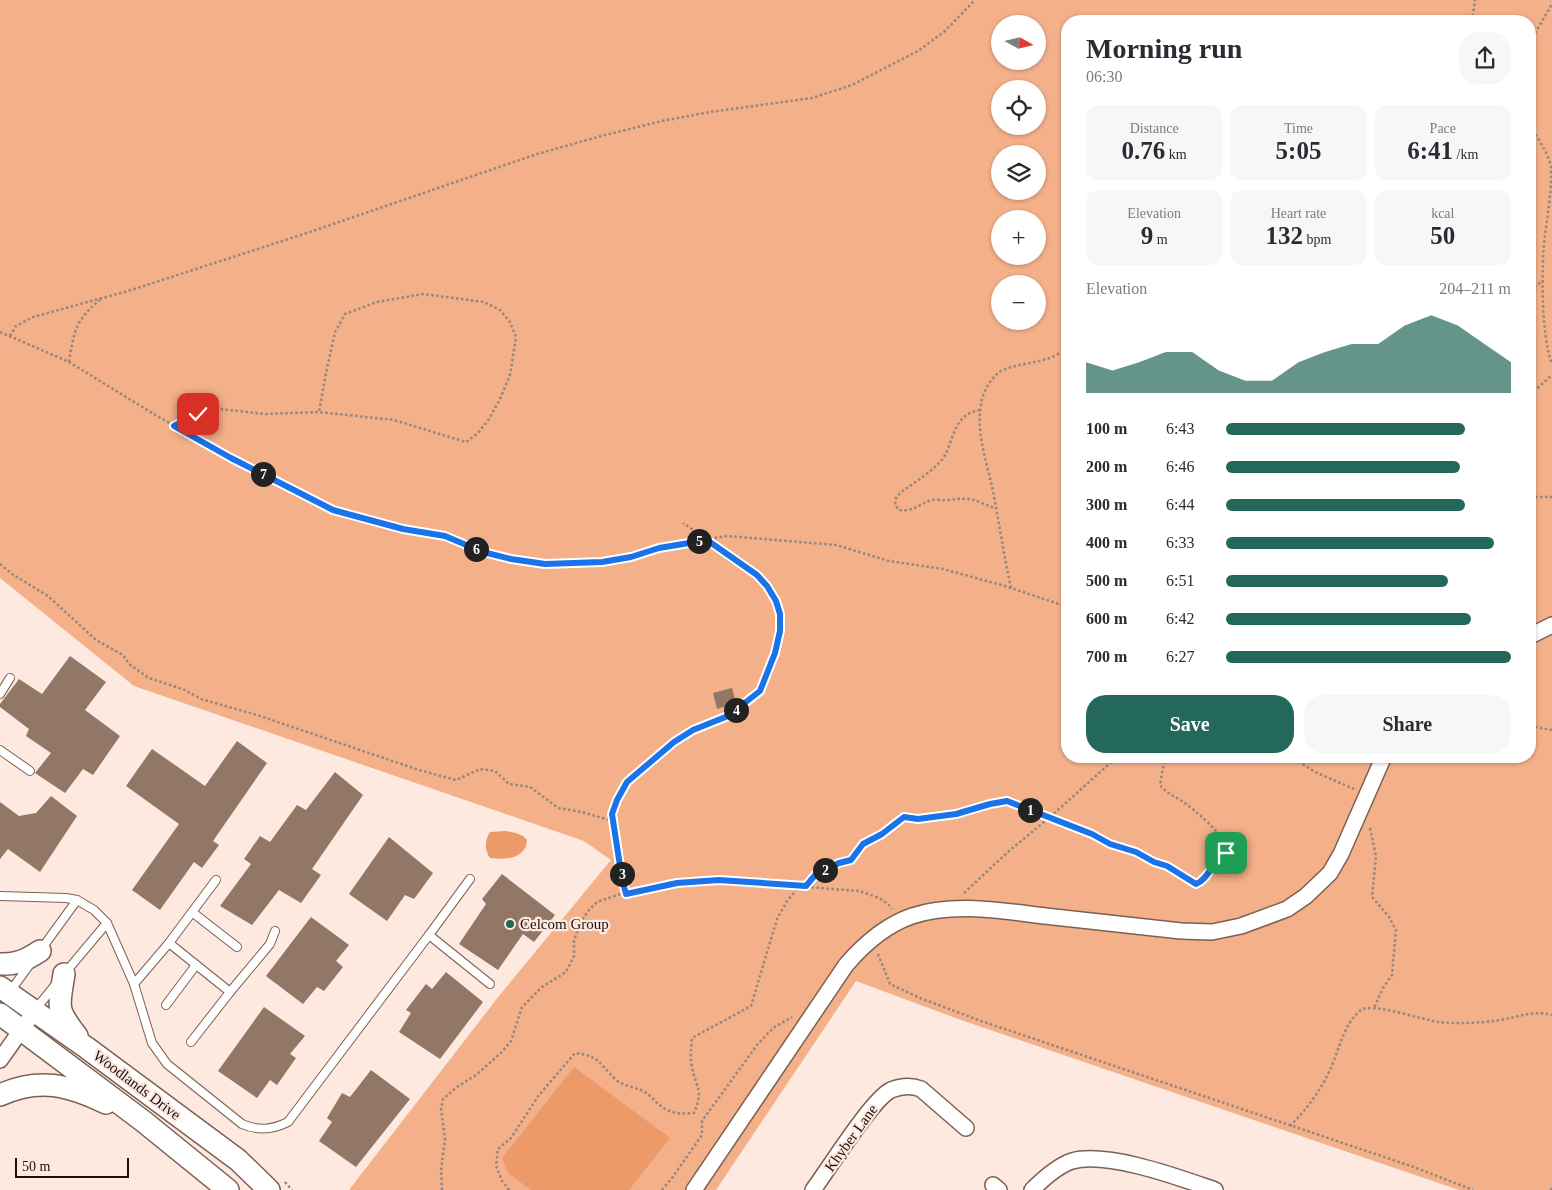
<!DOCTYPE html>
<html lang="en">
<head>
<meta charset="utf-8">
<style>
	:root { --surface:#fff; --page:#f7f7f7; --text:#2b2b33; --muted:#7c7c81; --accent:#23685a }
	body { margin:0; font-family:"Times New Roman",serif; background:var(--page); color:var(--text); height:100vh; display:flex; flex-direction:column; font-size:19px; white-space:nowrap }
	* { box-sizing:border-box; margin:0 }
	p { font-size:16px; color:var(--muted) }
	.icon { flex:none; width:28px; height:28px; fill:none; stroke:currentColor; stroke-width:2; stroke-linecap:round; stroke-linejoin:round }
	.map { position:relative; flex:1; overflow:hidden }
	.side { position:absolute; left:1061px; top:15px; width:475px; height:748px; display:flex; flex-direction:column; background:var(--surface); border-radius:20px; box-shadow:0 1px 4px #0004 }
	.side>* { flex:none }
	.needle { width:32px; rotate:98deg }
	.controls { position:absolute; left:991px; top:15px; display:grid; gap:10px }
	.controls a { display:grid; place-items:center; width:55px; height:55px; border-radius:50%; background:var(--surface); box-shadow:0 1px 4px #0004; font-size:25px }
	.scale { position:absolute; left:15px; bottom:12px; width:114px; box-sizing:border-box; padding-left:5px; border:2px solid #1b110b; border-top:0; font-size:14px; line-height:18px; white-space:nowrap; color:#1b110b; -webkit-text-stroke:4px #fde9df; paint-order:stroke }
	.pin { position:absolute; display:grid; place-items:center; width:42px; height:42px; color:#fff; margin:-21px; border-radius:10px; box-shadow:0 2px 8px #0006 }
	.km { position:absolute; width:25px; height:25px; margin:-12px; border-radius:50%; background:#222; color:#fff; font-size:14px; line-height:25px; text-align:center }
	.round { display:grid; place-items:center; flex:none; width:52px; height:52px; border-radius:20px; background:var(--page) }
	.overview { display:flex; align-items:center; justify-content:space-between; height:85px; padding:0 25px }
	h1 { font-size:28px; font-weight:700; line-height:38px }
	.metrics { display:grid; grid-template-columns:repeat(3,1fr); gap:8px; height:85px; padding:5px 25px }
	.metrics div { display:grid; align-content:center; border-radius:12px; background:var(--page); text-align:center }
	.metrics b { font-size:25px; font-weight:700 }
	.metrics small { font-size:14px; font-weight:400 }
	.metrics p { font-size:14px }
	.chart { height:140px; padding:10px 25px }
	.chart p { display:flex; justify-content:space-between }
	.chart svg { width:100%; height:90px; margin-top:5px; fill:var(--accent); opacity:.7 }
	.action { display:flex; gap:10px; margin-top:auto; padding:10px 25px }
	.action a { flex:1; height:58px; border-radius:20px; background:var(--accent); color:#fff; font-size:20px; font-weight:700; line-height:58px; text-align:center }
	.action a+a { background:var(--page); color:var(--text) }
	ul { padding:0 25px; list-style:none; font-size:16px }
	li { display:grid; grid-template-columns:80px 60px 1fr; align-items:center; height:38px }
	li i { height:12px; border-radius:6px; background:var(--accent) }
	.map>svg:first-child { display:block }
	.green { fill:#f3b089; fill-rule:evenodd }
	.water { fill:#ed9a69 }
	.building { fill:#927666 }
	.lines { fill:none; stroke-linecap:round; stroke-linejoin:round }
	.lane-casing { stroke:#7c6152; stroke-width:10 }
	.street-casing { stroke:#7c6152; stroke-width:18 }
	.secondary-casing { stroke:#7c6152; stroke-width:24 }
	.path { stroke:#95867e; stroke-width:2.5; stroke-dasharray:2.5 2.5; stroke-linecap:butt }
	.lane { stroke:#fff; stroke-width:8 }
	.street { stroke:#fff; stroke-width:15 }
	.secondary { stroke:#fff; stroke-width:21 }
	.route-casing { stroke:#fff; stroke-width:10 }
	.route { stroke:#1a73e8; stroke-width:6 }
	.poi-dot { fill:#23685a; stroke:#fde9df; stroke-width:2 }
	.labels { text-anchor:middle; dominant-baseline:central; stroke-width:4.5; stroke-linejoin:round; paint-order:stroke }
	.poi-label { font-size:15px; fill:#1b110b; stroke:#fde9df; text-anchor:start }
	.street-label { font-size:15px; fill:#1b110b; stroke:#fde9df }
</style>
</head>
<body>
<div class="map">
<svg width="1552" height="1190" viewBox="0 0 1552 1190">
	<rect width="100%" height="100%" fill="#fde9df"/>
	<path class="green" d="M0,0H1552V1190H1459L961,1020L856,981L716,1190H349L499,996L611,860L584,841L134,686L0,578ZM1068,21H1530V756H1068ZM1000,24H1038V61H1000ZM1000,89H1038V126H1000ZM1000,154H1038V191H1000ZM1000,219H1038V256H1000ZM1000,284H1038V321H1000Z"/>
	<g class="water">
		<path d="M506,831L516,833L523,836L527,840C526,859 505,860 490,858C484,850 485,839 490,832Z"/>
		<polygon points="574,1067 670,1138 629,1190 531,1190 509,1174 502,1158"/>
	</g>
	<g class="building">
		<polygon points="70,656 106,682 85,710 120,736 93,775 83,769 65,793 35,773 51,753 26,736 29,729 0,707 0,704 19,679 42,694"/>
		<polygon points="732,688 736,703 717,709 713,693"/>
		<polygon points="237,741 267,763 213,841 219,845 202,868 194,862 160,910 132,890 179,824 126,786 152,749 205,786"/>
		<polygon points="335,772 363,795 312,869 321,875 301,903 279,890 252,925 220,906 251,864 244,859 260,836 270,842 297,805 306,810"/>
		<polygon points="51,796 77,816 40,872 8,849 0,859 0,802 19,816 36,813"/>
		<polygon points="389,837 433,873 414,899 405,895 387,921 349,894"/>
		<polygon points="502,874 555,915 534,942 523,934 498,970 459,944 486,904 482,899"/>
		<polygon points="311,917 349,945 336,961 343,967 324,991 317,987 303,1004 266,976"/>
		<polygon points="446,972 483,1002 440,1059 399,1032 411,1013 406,1010 426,984 432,989"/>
		<polygon points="264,1007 305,1036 290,1054 296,1058 277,1085 270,1080 257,1098 218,1071"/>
		<polygon points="371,1070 410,1099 356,1167 319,1141 332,1122 327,1118 342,1093 350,1097"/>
	</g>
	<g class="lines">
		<defs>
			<g id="lane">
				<polyline points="0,694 10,678"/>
				<polyline points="0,750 30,771"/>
				<path d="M0,896L66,898L77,900L94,910L107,923L134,984L152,1043L167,1064L242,1124C258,1131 272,1130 288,1122L429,935L490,984"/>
				<polyline points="192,912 237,947"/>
				<polyline points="429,935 470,879"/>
				<polyline points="169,943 216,880"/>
				<polyline points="40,951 77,900"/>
				<polyline points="65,973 107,923"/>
				<polyline points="134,984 169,943 230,992 270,944 275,931"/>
				<polyline points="9,993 30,964"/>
				<polyline points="166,1005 196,965"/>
				<polyline points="35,1010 56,984"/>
				<polyline points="191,1042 230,992"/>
			</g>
			<g id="street">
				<polyline points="1530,636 1552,625"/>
				<polyline points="0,1060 34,1012"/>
				<polyline points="993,1185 999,1190"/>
				<path d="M694,1190L846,965C864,944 886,925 912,916C954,902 1003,911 1045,916C1091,921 1136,926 1181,931L1212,932L1241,926L1287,909L1306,896L1330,873L1341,854L1384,756"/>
				<path d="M813,1190C828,1170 872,1099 891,1090C901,1086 911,1085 921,1089L966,1128"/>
				<path d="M1032,1190C1043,1179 1057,1166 1072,1161C1108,1151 1180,1178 1215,1190"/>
			</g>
			<g id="secondary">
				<path d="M0,964C16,965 26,960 40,951"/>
				<path d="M64,974C59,1007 55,1008 77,1036"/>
				<polyline points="0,987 87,1048 238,1160 269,1190"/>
				<polyline points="0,1014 143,1121 228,1190"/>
				<path d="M0,1095C39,1077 69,1085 106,1103"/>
			</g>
		</defs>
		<use href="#lane" class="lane-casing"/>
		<use href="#street" class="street-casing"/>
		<use href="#secondary" class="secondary-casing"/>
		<g class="path">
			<polyline points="1472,21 1475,0"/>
			<polyline points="1530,42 1552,4"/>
			<path d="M1530,126C1538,139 1548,152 1551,167C1552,190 1548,213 1545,235C1541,265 1541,336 1552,364"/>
			<polyline points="1530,290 1543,281"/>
			<polyline points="0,332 69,362 157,416 231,458 333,509 403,529 445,536 483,552 511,559 545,564 602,562 631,557 659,547 727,536 836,545 889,561 943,569 1005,586 1068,607"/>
			<polyline points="10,336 16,326 33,317 128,291 307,233 537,154 605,135 662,121 710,112 812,98 852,85 918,51 945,31 975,0"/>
			<path d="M69,362C74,332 75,320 100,300"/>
			<polyline points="1530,395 1552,375"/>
			<path d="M980,410C949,415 955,448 939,463C928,474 914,483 901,492L896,498L895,505L899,510C913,512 919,504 932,500C936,499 942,501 947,500C973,497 972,499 996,509"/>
			<polyline points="174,426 198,414 220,409 265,414 319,412 394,420 466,442 478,433 489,419 500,399 510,375 516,337 510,322 500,310 484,302 423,294 377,302 345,314 335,332 326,373 319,412"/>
			<polyline points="1530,497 1552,497"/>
			<polyline points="0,564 12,574 48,596 96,640 123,655 129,664 149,678 185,690 201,699 257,715 419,770 456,780 480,769 495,771 509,784 530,787 558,808 582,812 613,821"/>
			<path d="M1011,588C1004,556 999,523 993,491C987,463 976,434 981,405C982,393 990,380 999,372C1002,370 1006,369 1009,368C1029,361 1054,363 1068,345"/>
			<polyline points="1530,726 1552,730"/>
			<polyline points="1290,756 1315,772 1354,789"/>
			<polyline points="1370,828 1376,856 1372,897 1389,917 1396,930 1392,975 1383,988 1374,1008"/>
			<path d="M806,886L816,874L839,863L851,860L863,845L882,834L904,817L918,819L956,813L990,804L1007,801L1092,834L1110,844L1136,853L1154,862L1167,866L1196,884L1203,881L1214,863L1226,853L1228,848C1223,834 1195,810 1182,801C1174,796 1166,793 1160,785L1165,756"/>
			<polyline points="964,893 1009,851 1049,818 1118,756"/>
			<polyline points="626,894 622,879 612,814 617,800 627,782 674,742 693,730 728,716 760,691 775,653 780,631 780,614 776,601 767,586 757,575 740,565 724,550 683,523"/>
			<polyline points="878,954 890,984 920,998 981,1021 1411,1166 1473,1190"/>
			<path d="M1290,1126C1305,1111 1319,1093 1328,1074C1339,1053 1342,1025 1361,1010C1371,1002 1423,1020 1439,1022C1458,1024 1481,1023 1500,1020C1519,1017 1533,1010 1552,1015"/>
			<polyline points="285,1182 292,1190"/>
			<path d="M442,1190L441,1171L445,1138L441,1110L443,1099L457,1087L476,1075L501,1053L511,1041L522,1007L542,987L566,972L574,956V940L581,922L588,911L597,902L617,895L677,883L719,880L859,891C870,895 885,898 892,909"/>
			<path d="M509,1190L502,1181L496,1166L498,1149L511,1138L539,1095L575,1053C599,1056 599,1063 615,1079C623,1086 634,1087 643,1091C651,1095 654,1101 661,1106C670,1114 683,1114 694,1113C704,1090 696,1088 692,1067C690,1057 691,1048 692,1038L751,1006L777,919L787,901L800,886"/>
			<polyline points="662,1190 672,1178 702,1135 702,1121 757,1045 773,1028 792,1017"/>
			<polyline points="1551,1190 1552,1188"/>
		</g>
		<use href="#lane" class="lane"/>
		<use href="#street" class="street"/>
		<use href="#secondary" class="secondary"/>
	</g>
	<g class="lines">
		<defs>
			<path id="route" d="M198,414L174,426L231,458L333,510L403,529L445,536L483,552L511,559L545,564L602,562L631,557L659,548L707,540L757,575L767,586L776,601L780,614V631L775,653L760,691L728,716L693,730L674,742L627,782L617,800L612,814L622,879L626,894L677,883L719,880L806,886L816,874L839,863L851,860L863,844L882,834L904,817L918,819L956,814L990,804L1007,801L1092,834L1110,844L1136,852L1154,862L1167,866L1196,884C1209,879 1212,861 1226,853"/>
		</defs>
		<use href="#route" class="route-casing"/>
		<use href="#route" class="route"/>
	</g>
	<circle class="poi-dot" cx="510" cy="924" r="5"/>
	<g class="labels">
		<g class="poi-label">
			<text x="520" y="924">Celcom Group</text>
		</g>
		<g class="street-label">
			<text transform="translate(137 1085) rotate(37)">Woodlands Drive</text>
			<text transform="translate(851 1138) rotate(-54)">Khyber Lane</text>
		</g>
	</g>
</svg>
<div class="controls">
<a><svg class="needle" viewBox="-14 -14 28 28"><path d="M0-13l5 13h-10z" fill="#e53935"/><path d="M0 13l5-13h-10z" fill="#7c7c81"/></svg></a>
<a><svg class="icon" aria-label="locate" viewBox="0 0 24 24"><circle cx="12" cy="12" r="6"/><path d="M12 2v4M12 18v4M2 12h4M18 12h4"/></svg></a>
<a><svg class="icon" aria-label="layers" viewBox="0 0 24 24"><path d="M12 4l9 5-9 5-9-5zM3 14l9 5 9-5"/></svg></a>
<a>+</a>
<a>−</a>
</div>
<div class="scale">50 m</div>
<div class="pin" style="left:1226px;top:853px;background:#1e9e55"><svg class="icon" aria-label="arrive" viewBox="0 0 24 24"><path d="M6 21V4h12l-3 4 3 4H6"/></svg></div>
<div class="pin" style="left:198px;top:414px;background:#d93025"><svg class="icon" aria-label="check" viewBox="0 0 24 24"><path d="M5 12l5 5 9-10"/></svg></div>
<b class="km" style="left:1030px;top:810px">1</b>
<b class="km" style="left:825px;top:870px">2</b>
<b class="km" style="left:622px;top:874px">3</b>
<b class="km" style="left:736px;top:710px">4</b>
<b class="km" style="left:699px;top:541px">5</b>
<b class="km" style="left:476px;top:549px">6</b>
<b class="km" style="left:263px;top:474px">7</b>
<section class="side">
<div class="overview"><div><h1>Morning run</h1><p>06:30</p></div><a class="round"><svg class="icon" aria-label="share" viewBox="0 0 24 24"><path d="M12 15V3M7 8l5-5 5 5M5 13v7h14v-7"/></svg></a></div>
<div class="metrics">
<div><p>Distance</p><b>0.76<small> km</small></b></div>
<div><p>Time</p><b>5:05</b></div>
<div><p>Pace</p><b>6:41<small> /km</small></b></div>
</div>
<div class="metrics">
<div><p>Elevation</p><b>9<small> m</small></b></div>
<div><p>Heart rate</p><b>132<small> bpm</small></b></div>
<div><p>kcal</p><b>50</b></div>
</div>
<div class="chart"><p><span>Elevation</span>204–211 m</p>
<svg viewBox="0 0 160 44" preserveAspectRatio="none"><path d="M0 44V29L10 33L20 29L30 24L40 24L50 33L60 38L70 38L80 29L90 24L100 20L110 20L120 11L130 6L140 11L150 20L160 29V44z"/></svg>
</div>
<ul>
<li><b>100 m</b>6:43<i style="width:84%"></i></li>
<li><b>200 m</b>6:46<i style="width:82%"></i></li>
<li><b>300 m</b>6:44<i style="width:84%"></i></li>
<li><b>400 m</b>6:33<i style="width:94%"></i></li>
<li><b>500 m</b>6:51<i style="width:78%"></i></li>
<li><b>600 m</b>6:42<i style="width:86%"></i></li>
<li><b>700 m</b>6:27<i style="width:100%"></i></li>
</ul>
<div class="action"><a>Save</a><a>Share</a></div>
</section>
</div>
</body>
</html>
